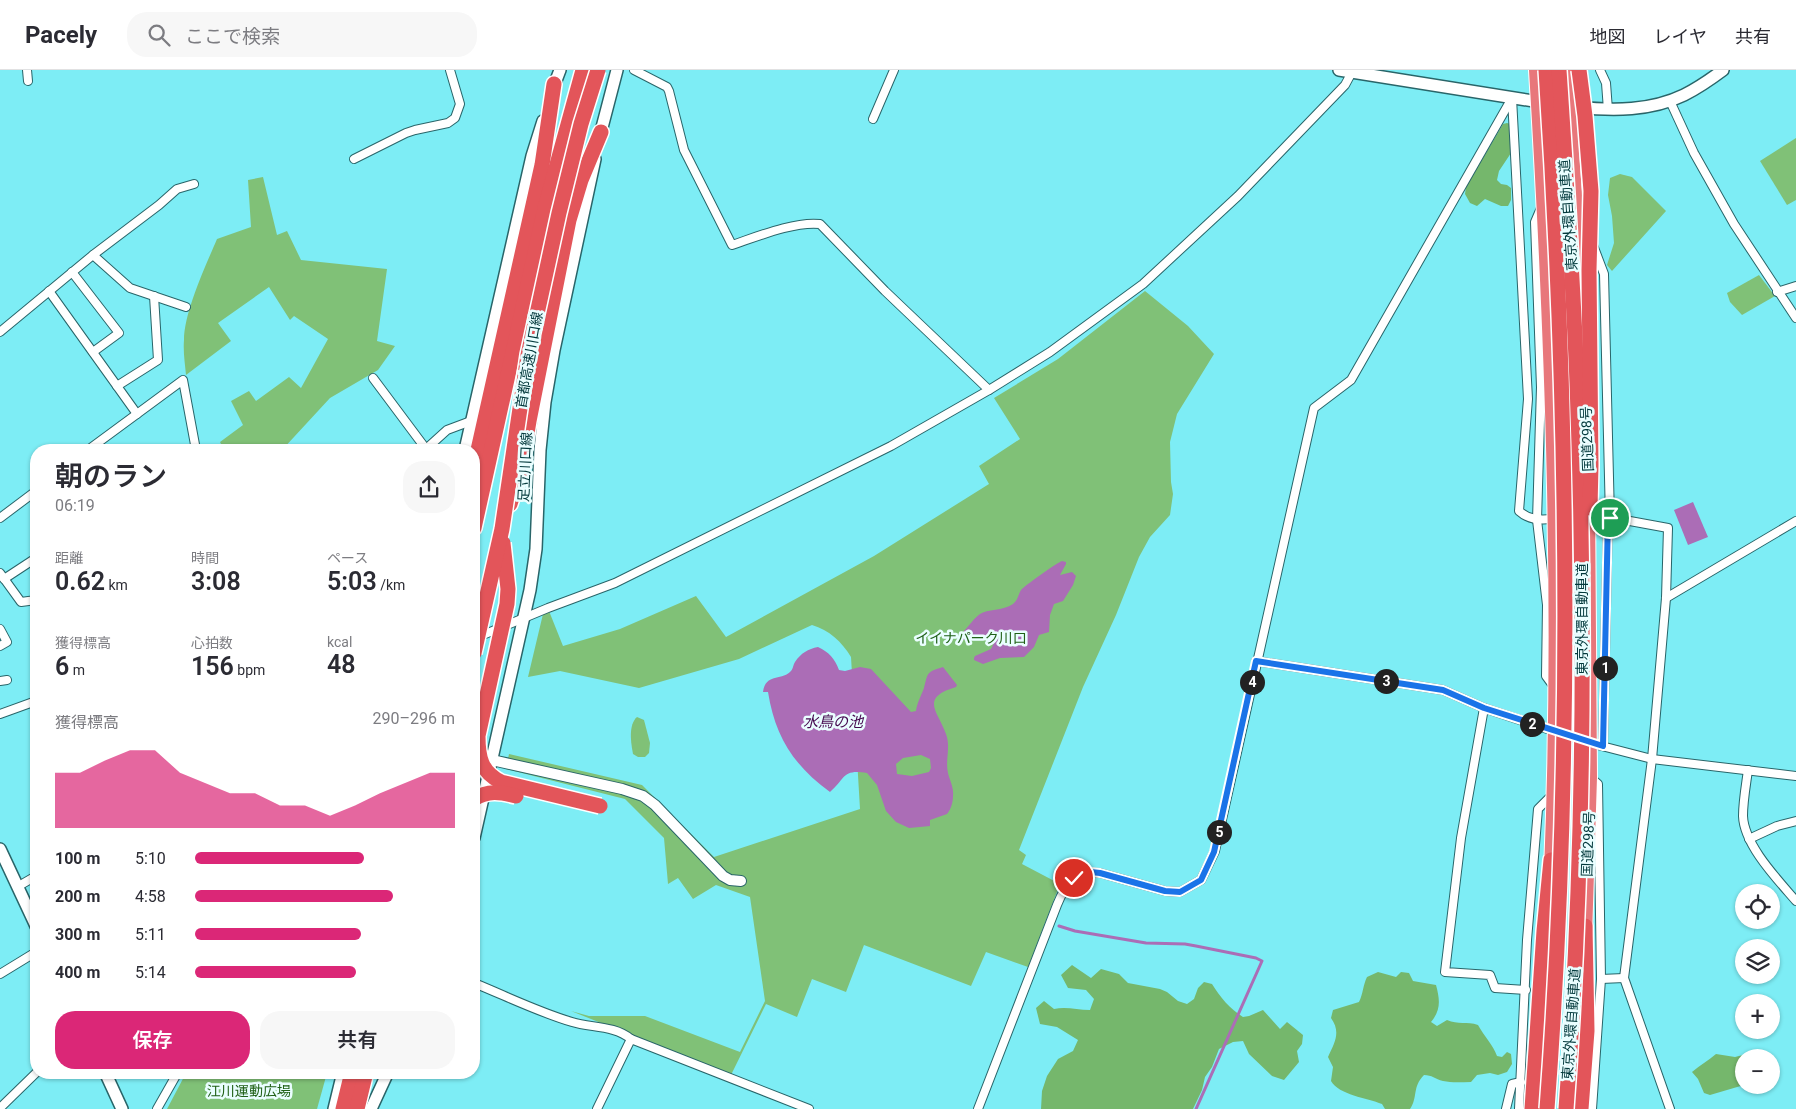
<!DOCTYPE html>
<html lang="ja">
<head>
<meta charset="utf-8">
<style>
	:root { --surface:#fff; --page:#f7f7f7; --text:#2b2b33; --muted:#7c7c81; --line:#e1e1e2; --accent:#db2777 }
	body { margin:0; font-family:Roboto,"Noto Sans JP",sans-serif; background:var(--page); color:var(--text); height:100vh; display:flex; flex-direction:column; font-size:19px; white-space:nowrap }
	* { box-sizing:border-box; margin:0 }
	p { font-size:16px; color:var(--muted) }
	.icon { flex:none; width:28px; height:28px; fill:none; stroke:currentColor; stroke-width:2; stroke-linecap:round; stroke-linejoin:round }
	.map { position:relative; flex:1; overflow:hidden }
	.sheet { position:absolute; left:30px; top:374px; width:450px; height:635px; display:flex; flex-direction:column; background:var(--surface); border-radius:20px; box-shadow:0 1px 4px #0004 }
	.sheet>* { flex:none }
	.buttons { position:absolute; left:1735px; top:814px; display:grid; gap:10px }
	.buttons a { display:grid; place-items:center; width:45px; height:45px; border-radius:50%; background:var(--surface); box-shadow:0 1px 4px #0004; font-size:25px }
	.pin { position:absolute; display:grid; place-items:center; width:42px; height:42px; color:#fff; margin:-21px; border:2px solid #fff; border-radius:50%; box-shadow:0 1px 5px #0007 }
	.km { position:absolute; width:25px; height:25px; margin:-12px; border-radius:50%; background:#222; color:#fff; font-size:14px; line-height:25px; text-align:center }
	.round { display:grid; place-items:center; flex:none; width:52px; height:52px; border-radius:20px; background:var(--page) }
	.headline { display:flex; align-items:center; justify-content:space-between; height:85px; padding:0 25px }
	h1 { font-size:28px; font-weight:600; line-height:38px }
	.figures { display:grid; grid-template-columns:repeat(3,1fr); gap:8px; height:85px; padding:5px 25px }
	.figures div { display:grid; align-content:center }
	.figures b { font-size:25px; font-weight:600 }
	.figures small { font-size:14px; font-weight:400 }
	.figures p { font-size:14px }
	.chart { height:140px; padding:10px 25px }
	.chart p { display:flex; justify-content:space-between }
	.chart svg { width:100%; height:90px; margin-top:5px; fill:var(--accent); opacity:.7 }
	.action { display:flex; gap:10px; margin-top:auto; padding:10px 25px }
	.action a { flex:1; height:58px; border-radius:20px; background:var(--accent); color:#fff; font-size:20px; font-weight:600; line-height:58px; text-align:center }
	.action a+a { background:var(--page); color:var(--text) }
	ul { padding:0 25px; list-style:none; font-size:16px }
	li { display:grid; grid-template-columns:80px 60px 1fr; align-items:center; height:38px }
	li i { height:12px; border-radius:6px; background:var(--accent) }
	header { display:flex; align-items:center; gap:30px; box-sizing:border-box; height:70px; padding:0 25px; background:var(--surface); border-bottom:1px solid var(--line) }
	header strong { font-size:24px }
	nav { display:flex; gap:28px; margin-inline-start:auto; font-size:18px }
	.search { width:350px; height:45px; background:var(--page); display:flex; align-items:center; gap:12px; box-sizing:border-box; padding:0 18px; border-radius:20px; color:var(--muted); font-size:19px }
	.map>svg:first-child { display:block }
	.green { fill:#80c177 }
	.forest { fill:#75b76c }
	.water { fill:#ab6db6; fill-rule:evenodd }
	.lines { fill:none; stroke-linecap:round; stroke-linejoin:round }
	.stream { stroke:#ab6db6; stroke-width:3 }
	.minor-casing { stroke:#296569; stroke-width:10 }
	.tertiary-casing { stroke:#296569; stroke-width:12 }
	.secondary-casing { stroke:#296569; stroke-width:14 }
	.trunk-casing { stroke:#fff; stroke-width:16 }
	.motorway-casing { stroke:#fff; stroke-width:18 }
	.minor { stroke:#fff; stroke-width:8 }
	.tertiary { stroke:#fff; stroke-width:10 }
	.secondary { stroke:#fff; stroke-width:11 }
	.trunk { stroke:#e8777b; stroke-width:14 }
	.motorway { stroke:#e3555a; stroke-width:15 }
	.motorway-bridge-casing { stroke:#fff; stroke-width:18; stroke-linecap:butt }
	.motorway-bridge { stroke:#e3555a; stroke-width:15 }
	.route-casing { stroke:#fff; stroke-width:10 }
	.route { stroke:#1a73e8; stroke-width:6 }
	.labels { text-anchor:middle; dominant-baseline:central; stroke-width:5; stroke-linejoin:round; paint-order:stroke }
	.street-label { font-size:14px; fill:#03393c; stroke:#eafeff }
	.park-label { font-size:14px; fill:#206117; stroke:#eafeff }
	.water-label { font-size:15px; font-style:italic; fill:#43064d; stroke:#eafeff }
</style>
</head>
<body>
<header>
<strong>Pacely</strong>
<div class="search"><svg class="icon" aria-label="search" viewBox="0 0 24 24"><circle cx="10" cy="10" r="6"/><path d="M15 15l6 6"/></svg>ここで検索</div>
<nav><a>地図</a><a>レイヤ</a><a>共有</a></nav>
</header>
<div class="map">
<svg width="1796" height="1039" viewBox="0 0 1796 1039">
	<rect width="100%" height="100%" fill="#7dedf5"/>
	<g class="green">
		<polygon points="1796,68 1796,130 1787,135 1760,91"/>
		<polygon points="1620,104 1632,107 1666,141 1612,201 1607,195 1614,173 1612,146 1608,125 1610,108"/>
		<path d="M263,107L277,165L287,161L301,190L387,199L377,271L395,276L378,300L330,328L282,380H224L220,372L243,355L231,331L249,321L256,331L289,307L301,318L328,269L294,246L290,250L269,217L218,253L231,271L186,305C185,294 183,282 184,270C184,242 206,195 217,169L251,157L248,110Z"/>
		<polygon points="1759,205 1775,226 1742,245 1730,232 1727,223"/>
		<path d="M1145,221L1188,256L1214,284L1177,344L1170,372L1171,412L1173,424L1170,445L1150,467L1139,487L1116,545L1083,617L1019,780L1026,785L1022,794L1060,814L1028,897L986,882L971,916L864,875L846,922L812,909L797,947L766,934L731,1005L571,941L589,946H645L740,982L765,931L750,827L716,815L693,829L678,808L668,814L664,768L625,729L506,699L509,684L642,715L714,787L860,739L851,587C842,572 829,560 812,555L739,589L639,618L560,601L528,607L543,544L549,541L563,576L620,559L696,526L726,567L874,486L989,414L979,396L1020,369L994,328L1058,289Z"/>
		<path d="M637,647L644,650L650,673L649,683L645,687H638L633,684C631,673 628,655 637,647Z"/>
		<polygon points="186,1003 186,1002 327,1003 317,1039 167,1039"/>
	</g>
	<g class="forest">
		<polygon points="1507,53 1510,54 1511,83 1499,101 1497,110 1501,114 1507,115 1511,118 1511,130 1508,136 1501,136 1485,129 1477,136 1470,133 1465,124 1466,117 1503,54"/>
		<path d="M1072,895L1091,908L1101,899L1119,904L1128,913L1160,919L1167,922L1178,931L1187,934L1194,929L1198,918L1204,912L1212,914C1220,927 1230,939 1243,947L1249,946L1263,940L1280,959L1287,952L1303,965L1302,974L1297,981L1299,992L1284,1010L1272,1006L1249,984L1243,971L1233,972L1219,979L1212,997L1205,1007L1202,1020L1193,1039H1041L1042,1021L1047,1006L1058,989L1073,981L1078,970L1057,957L1040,954L1036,938L1044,931L1054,939C1066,936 1077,940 1090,940L1094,929L1086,920L1068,918L1061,905Z"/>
		<path d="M1378,902L1396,907L1401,902L1409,903L1413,911L1436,915C1440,930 1441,940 1431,952L1437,956L1447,950C1458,955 1467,951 1478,955C1484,966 1493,975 1497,986L1502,987L1507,982L1511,984L1512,994L1507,1002L1498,1005L1490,1003L1477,1005L1471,1012C1462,1012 1452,1013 1443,1011C1435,1009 1432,1005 1424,1005C1412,1017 1418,1027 1410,1039H1385L1382,1034C1367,1028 1339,1025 1331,1011L1333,997L1328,987C1335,972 1341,962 1331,948L1333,940L1359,932C1363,924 1363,915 1367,907Z"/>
		<path d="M1716,984L1735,987L1747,984L1749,987L1744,988V1015L1710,1025L1704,1023L1698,1009L1692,1002C1700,995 1708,991 1716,984Z"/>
	</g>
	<g class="water">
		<polygon points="1693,432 1708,467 1688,475 1674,440"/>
		<path d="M1062,491L1066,492V494L1060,505L1072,502L1076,506L1073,515L1063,531L1054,534L1050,545L1049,562L1039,565L1034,577L1024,587L1000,588L983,594L974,590V588L975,586L991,579L994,573L993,569L987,567L963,570L962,564L964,561C969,556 974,548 980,544C987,539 1003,541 1013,534C1018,530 1018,525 1021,520C1023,517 1058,492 1062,491Z"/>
		<path d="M818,577C829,582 835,589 839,600L845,601L860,597L871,599L911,642L916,641C917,633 921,626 924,618C928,603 926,602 943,597L957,615L956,617C919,628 938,641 946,664C951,677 945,690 948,703C950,711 954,718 953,726C953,732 951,739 947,744L930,750V756L909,758L896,752L886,741L877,715L867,703C842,699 846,708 830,722C793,695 775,666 768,622H763C766,603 780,611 790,602C793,600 793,595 795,592C801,583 808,579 818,577ZM921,685L930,689L931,698L929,702L912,706L897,704L896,694L903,688Z"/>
	</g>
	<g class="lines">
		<polyline class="stream" points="1059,856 1075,861 1146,873 1185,874 1196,876 1256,888 1262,891 1196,1039"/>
		<defs>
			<g id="minor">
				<polyline points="27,0 28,11"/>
				<path d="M634,0L667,17L669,21L684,80L732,175C756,167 795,151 820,154L885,221L989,320"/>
				<polyline points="1600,0 1606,13 1608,40"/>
				<path d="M1512,28L1528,329L1519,441C1529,450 1539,450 1552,449"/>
				<polyline points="1670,31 1694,83 1734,154 1796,248"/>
				<polyline points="873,49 894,0"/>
				<polyline points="354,89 406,63 415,60 448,53 455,48 460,34 450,0"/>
				<polyline points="1541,138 1535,152 1541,317 1537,450 1547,535 1546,606 1554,617"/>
				<polyline points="1593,175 1604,204 1610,448"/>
				<polyline points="93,185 130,218 186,237"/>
				<polyline points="72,202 119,263 93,282"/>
				<polyline points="49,221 137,344"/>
				<polyline points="1777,222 1796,216"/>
				<polyline points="0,262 93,185 159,135 177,119 194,114"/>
				<polyline points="373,308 426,379 447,360 471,351"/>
				<polyline points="117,316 158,290 154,226"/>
				<polyline points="88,380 183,310 196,380"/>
				<polyline points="0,448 36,421"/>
				<polyline points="1597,448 1608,447 1668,458 1666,528 1652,689 1624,908 1670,1039"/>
				<polyline points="0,503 21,532 36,530"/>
				<polyline points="4,509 36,488"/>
				<polyline points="1666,528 1796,451"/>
				<polyline points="0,559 7,572 0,576"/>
				<polyline points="478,567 548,538 615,513 891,376 989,320 1050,282 1143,214 1238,126 1345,15 1352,2"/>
				<polyline points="1256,591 1443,620 1484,638 1590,673 1652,689 1796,706"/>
				<polyline points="0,611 7,610"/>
				<polyline points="1484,638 1461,768 1445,902 1490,905 1495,918 1526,920"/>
				<polyline points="0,644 36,631"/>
				<polyline points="1603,676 1608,447"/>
				<path d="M1748,700C1746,715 1743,731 1743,746C1744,775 1778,810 1796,831"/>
				<polyline points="1590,707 1598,714 1601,909 1592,1039"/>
				<polyline points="1749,769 1777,756 1796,751"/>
				<polyline points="17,817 36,806"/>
				<polyline points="0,904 36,882"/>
				<polyline points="1601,909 1624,908"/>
				<path d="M474,913C506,926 538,942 572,952C591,958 614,955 631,969"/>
				<polyline points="0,1038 37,1002"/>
				<polyline points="157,1039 178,1002"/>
				<polyline points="597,1039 631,969 809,1039"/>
				<path d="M978,1039L1057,835C1066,813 1074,801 1100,803L1165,821L1180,822L1201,810L1215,781L1314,338L1351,310L1512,28"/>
				<polyline points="1506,1039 1512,1014 1521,1012"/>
				<polyline points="1519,1039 1527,870 1538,739 1552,725"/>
			</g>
			<polyline id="tertiary" points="492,690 622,719 643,726 655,735 723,806 730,810 741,811"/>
			<g id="secondary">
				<polyline points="1339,0 1546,33"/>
				<polyline points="552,21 560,0"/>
				<path d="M1577,37C1613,41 1651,41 1684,25C1698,18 1711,9 1723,0"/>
				<polyline points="599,69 617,0"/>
				<polyline points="465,380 532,86 543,51"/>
				<polyline points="474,768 530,520 536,479 540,380 545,332 554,280 595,89"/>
				<polyline points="0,779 36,856"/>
				<polyline points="105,1002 122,1039"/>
				<polyline points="334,1039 343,1002"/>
				<polyline points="371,1039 388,1002"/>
			</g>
			<g id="trunk">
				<path d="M1536,0C1552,267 1562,534 1551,801"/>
				<polyline points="1567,0 1583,251"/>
				<polyline points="1585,866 1590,707 1588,428"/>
			</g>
			<g id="motorway">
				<polyline points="474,398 542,95 554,14"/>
				<polyline points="510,434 521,400 529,351 569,150 581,110 601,62"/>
				<polyline points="474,458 545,138 583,0"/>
				<polyline points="343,1039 352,1002"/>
				<polyline points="357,1039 366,1002"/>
				<polyline points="1532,1039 1544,861 1551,790"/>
				<polyline points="1581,1039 1587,961 1585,856"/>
			</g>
		</defs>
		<use href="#minor" class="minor-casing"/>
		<use href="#tertiary" class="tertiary-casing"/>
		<use href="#secondary" class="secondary-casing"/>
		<use href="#trunk" class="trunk-casing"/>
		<use href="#motorway" class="motorway-casing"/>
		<use href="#minor" class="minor"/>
		<use href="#tertiary" class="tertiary"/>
		<use href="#secondary" class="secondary"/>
		<use href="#trunk" class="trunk"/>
		<use href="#motorway" class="motorway"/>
		<defs>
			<g id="motorway-bridge">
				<path d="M1546,0C1569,344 1573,695 1547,1039"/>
				<path d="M1559,0C1566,104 1573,209 1577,313C1586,555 1584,798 1566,1039"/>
				<polyline points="1579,0 1585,46 1591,121 1589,200 1591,395 1590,438"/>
				<path d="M503,473L508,519L507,534L478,666C478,687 481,702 501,712L600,736"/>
				<polyline points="474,583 502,459 528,285 559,143 581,54 598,0"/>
				<path d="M474,729C488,720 500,722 516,726"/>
			</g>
		</defs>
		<use href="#motorway-bridge" class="motorway-bridge-casing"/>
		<use href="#motorway-bridge" class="motorway-bridge"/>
	</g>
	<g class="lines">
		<defs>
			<polyline id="route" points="1074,808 1091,802 1100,803 1165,821 1180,822 1201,810 1214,782 1256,591 1443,620 1484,638 1603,676 1608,447 1610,448"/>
		</defs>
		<use href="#route" class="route-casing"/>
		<use href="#route" class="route"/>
	</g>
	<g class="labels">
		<g class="street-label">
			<text transform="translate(1568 145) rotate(-94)">東京外環自動車道</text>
			<text transform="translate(529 290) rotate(-80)">首都高速川口線</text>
			<text transform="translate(1587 369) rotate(-92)">国道298号</text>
			<text transform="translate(525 397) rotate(-87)">足立川口線</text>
			<text transform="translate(1582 549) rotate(-90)">東京外環自動車道</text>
			<text transform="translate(1588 774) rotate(-88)">国道298号</text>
			<text transform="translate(1571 954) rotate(-86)">東京外環自動車道</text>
		</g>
		<g class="park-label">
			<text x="971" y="568">イイナパーク川口</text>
			<text x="249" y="1021">江川運動広場</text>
		</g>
		<g class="water-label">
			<text x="833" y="652">水鳥の池</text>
		</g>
	</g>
</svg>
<div class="buttons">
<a><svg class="icon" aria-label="locate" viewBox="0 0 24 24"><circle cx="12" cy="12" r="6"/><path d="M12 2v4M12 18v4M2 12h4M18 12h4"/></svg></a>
<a><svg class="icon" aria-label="layers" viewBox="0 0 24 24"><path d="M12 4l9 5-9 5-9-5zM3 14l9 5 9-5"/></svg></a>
<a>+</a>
<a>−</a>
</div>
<div class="pin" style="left:1610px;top:448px;background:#1e9e55"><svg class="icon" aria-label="arrive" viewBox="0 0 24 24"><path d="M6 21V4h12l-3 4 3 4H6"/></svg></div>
<div class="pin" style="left:1074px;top:808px;background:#d93025"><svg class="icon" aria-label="check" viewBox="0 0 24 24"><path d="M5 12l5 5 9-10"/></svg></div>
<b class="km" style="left:1605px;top:598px">1</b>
<b class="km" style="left:1532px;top:654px">2</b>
<b class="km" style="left:1386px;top:611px">3</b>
<b class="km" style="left:1252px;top:612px">4</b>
<b class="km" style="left:1219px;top:762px">5</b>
<section class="sheet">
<div class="headline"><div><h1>朝のラン</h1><p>06:19</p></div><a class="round"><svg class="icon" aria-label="share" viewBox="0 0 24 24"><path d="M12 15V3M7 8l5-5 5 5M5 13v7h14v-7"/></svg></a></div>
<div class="figures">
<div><p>距離</p><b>0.62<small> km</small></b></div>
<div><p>時間</p><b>3:08</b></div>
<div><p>ペース</p><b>5:03<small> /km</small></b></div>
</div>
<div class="figures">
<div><p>獲得標高</p><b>6<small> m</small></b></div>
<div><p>心拍数</p><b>156<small> bpm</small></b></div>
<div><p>kcal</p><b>48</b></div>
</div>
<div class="chart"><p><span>獲得標高</span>290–296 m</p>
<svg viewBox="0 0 160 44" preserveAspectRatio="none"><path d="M0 44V17L10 17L20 11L30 6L40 6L50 17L60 22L70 27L80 27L90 33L100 33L110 38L120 33L130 27L140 22L150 17L160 17V44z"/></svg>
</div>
<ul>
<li><b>100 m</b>5:10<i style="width:65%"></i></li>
<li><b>200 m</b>4:58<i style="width:76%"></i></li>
<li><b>300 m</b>5:11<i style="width:64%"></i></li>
<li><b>400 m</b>5:14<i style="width:62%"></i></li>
</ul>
<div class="action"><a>保存</a><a>共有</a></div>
</section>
</div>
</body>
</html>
